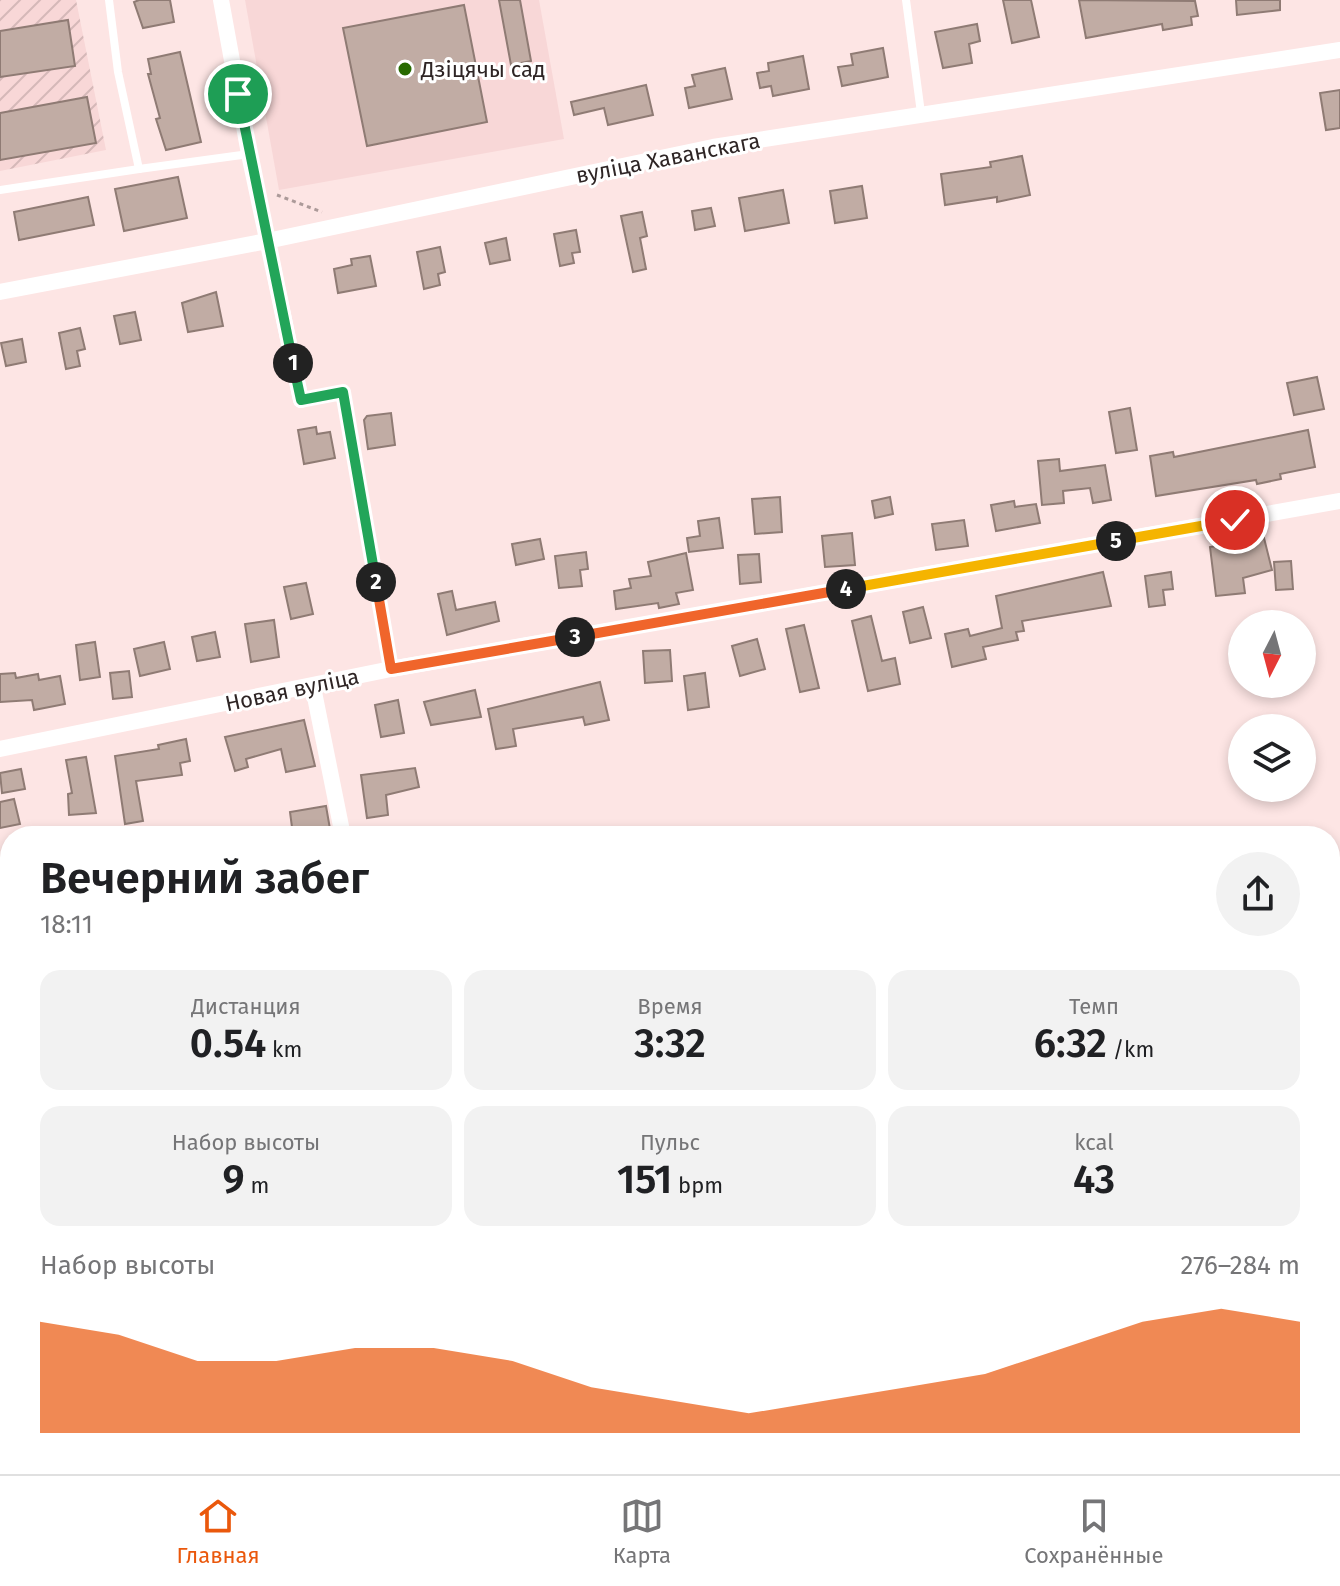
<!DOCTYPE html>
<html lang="ru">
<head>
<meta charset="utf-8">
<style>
	:root { --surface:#fff; --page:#f2f2f2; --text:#202124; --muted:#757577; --line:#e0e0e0; --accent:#ea580c }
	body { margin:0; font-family:"Fira Sans",sans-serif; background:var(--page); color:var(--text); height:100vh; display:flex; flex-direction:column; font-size:30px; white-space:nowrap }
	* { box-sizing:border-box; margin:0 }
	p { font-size:26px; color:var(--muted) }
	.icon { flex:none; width:44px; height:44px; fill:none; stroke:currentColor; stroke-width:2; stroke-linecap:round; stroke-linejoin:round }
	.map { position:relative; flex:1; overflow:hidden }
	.panel { position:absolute; left:0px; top:826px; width:1340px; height:648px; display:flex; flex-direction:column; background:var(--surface); border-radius:32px 32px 0 0; box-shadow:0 4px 12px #0003 }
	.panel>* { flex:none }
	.needle { width:52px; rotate:186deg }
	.controls { position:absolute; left:1228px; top:610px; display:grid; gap:16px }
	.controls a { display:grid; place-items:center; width:88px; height:88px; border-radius:50%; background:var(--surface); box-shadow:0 4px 12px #0003; font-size:40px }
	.pin { position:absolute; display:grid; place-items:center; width:68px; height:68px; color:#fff; margin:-34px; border:4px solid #fff; border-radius:50%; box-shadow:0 2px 8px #0007 }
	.km { position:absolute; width:40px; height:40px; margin:-20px; border-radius:50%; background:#222; color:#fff; font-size:22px; line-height:40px; text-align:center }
	.round { display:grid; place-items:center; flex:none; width:84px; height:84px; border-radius:42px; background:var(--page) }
	.overview { display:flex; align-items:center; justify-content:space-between; height:136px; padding:0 40px }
	h1 { font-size:44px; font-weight:600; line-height:60px }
	.figures { display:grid; grid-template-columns:repeat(3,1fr); gap:12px; height:136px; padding:8px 40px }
	.figures div { display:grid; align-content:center; border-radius:20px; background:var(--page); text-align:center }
	.figures b { font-size:40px; font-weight:600 }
	.figures small { font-size:22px; font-weight:400 }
	.figures p { font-size:22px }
	.chart { height:224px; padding:16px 40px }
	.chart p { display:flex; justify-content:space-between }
	.chart svg { width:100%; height:144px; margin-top:8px; fill:var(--accent); opacity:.7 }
	.tabs { display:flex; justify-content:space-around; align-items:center; height:112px; border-top:2px solid var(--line); background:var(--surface); font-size:22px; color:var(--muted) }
	.tabs a { display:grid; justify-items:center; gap:4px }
	.tabs .active { color:var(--accent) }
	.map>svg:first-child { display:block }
	.built { fill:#f8d7d7 }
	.industrial { fill:url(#industrial-furrows) }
	.building { fill:#c1aca4; stroke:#8f7b74; stroke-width:2 }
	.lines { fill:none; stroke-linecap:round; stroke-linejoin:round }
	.path { stroke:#ac9a99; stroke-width:3; stroke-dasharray:4 4; stroke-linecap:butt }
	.lane { stroke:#fff; stroke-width:8 }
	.street { stroke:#fff; stroke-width:16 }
	.split-1-casing { stroke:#fff; stroke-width:16 }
	.split-2-casing { stroke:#fff; stroke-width:16 }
	.split-3-casing { stroke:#fff; stroke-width:16 }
	.split-4-casing { stroke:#fff; stroke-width:16 }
	.split-5-casing { stroke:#fff; stroke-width:16 }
	.split-6-casing { stroke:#fff; stroke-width:16 }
	.split-1 { stroke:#22a559; stroke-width:10 }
	.split-2 { stroke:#22a559; stroke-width:10 }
	.split-3 { stroke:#f0652b; stroke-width:10 }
	.split-4 { stroke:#f0652b; stroke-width:10 }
	.split-5 { stroke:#f5b400; stroke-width:10 }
	.split-6 { stroke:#f5b400; stroke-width:10 }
	.poi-dot { fill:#286a00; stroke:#fff; stroke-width:3 }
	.labels { text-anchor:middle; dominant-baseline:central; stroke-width:6; stroke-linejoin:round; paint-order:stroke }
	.poi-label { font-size:22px; fill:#2e2525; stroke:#fff; text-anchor:start }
	.street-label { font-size:22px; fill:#2e2525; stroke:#fff }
</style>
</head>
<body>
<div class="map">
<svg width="1340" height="1474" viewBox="0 0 1340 1474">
	<defs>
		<pattern id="industrial-furrows" width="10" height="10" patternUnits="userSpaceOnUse" patternTransform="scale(2)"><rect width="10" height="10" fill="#f8d7d7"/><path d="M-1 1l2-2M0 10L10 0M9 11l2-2" fill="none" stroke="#d5b8b8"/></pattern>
	</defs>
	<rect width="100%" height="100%" fill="#fde5e4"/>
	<polygon class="built" points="245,0 539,0 564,139 279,190"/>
	<polygon class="industrial" points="0,0 76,0 106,150 0,171"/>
	<g class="building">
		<polygon points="139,0 170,0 174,22 143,28 134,2"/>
		<polygon points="499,0 520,0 531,61 511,65"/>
		<polygon points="1003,0 1031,0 1039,37 1012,43"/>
		<polygon points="1079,0 1195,1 1198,16 1191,17 1192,25 1163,30 1162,24 1086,38"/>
		<polygon points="1236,0 1280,0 1280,10 1237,15"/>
		<polygon points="464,5 487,122 367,146 343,28"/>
		<polygon points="68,20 75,66 0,77 0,31"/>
		<polygon points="977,24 980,41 969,44 972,63 943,68 935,32"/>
		<polygon points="883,48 888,77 842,86 838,67 853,65 851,54"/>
		<polygon points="180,52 201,142 166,150 156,119 160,118 148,74 151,74 148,59"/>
		<polygon points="803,56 809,89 773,96 771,86 760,88 757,73 769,71 768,63"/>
		<polygon points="725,68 732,99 689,108 685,88 695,86 692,75"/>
		<polygon points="646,85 653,115 608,125 604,108 574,115 571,102"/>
		<polygon points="1340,90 1340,128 1326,130 1320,93"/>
		<polygon points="87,97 96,143 0,160 0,113"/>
		<polygon points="1022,156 1030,195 997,202 997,197 945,205 941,174 991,167 990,162"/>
		<polygon points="178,177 187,218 124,231 115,189"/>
		<polygon points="862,186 867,218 835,223 830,191"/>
		<polygon points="783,190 789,223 745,231 739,198"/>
		<polygon points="88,197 94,225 19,240 14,212"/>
		<polygon points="711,208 715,226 695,230 692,211"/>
		<polygon points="642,212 647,236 640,238 646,269 633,272 621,216"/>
		<polygon points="576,230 580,252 572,253 574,263 560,266 554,234"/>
		<polygon points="506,238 510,260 490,264 485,243"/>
		<polygon points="440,247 445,272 438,274 440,285 424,289 417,252"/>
		<polygon points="370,256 376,286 338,293 334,269 352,265 351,259"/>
		<polygon points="216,292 223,326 188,332 182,303"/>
		<polygon points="135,312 141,340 120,344 114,316"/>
		<polygon points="80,328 85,349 77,351 80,366 66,369 59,333"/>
		<polygon points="22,339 26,362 6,366 1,343"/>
		<polygon points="1317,377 1324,409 1294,415 1287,383"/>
		<polygon points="1130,408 1137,450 1116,453 1109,412"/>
		<polygon points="391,413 395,445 368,449 364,420 367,416"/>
		<polygon points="316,427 317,434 330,432 335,458 304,464 298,430"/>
		<polygon points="1308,430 1315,467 1280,474 1281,479 1257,484 1256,480 1156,496 1150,456 1173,452 1174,457"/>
		<polygon points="1059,459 1060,471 1105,465 1111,500 1093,503 1090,488 1063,491 1064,503 1042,505 1038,461"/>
		<polygon points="780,497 782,532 755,534 752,499"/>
		<polygon points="890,497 893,514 875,518 872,501"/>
		<polygon points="1014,501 1015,507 1036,504 1040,523 996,531 991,505"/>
		<polygon points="719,518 723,548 689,552 687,538 700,536 698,521"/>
		<polygon points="964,520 968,546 936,550 932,524"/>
		<polygon points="852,533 855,565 825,567 822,536"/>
		<polygon points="1264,538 1272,570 1243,578 1245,593 1216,596 1210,547"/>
		<polygon points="540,539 544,559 516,565 512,544"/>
		<polygon points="586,552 588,569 580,570 582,586 559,588 555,556"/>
		<polygon points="686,553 693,590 676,593 679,604 659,608 658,603 616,609 614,591 631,588 629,579 651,576 648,562"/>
		<polygon points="759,554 761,582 740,584 738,555"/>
		<polygon points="1291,561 1293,589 1276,590 1274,562"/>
		<polygon points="1103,572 1111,606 1022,621 1024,631 1016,632 1018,640 983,647 986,659 952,667 945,634 968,629 970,636 1002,628 996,596"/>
		<polygon points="1171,572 1173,589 1163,590 1165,605 1149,607 1145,576"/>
		<polygon points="306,583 313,614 291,619 284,587"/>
		<polygon points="452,591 456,610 495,602 499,621 447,635 438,594"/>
		<polygon points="923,607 931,638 910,643 903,612"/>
		<polygon points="871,616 882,661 895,658 900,684 868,691 852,621"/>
		<polygon points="274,620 279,657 251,662 245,624"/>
		<polygon points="804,625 819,688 800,692 786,629"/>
		<polygon points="215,632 220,657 197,661 192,637"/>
		<polygon points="757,639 765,669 740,676 732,646"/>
		<polygon points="95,642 100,677 80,680 76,645"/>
		<polygon points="164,642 170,669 140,676 134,649"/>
		<polygon points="670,650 672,681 645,683 643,651"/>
		<polygon points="129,671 132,697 113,699 110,673"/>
		<polygon points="15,673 16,678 38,674 39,680 60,676 65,704 34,710 32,700 0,702 0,674"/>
		<polygon points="705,673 709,707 688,710 684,676"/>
		<polygon points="600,682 609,720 585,725 583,717 513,729 516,746 496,749 488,709"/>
		<polygon points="475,690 481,717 431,725 424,702"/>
		<polygon points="398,700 404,733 381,737 375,705"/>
		<polygon points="304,720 315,766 286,772 281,749 246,759 248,767 235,771 225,737"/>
		<polygon points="186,739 190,761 180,763 182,775 136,781 143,821 125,824 115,756 159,749 158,745"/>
		<polygon points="86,757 96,813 69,815 68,794 72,793 66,760"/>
		<polygon points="415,768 419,787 386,795 388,815 367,818 361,775"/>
		<polygon points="21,769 25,789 2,793 0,773"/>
		<polygon points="14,799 20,824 0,828 0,802"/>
		<polygon points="326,806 330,829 293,835 290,812"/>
	</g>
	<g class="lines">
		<g class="path">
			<polyline points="277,195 322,212"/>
			<polyline points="317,397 343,392 388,654"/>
		</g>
		<g class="lane">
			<polyline points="109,0 118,72 139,169 249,154"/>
			<polyline points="906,0 921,113"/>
			<polyline points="0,190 139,169"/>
		</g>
		<g class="street">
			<polyline points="221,0 249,154 301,400"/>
			<polyline points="0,292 267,241 713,147 1340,50"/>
			<polyline points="313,687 343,836"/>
			<polyline points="0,749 391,669 1340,501"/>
			<polyline points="1330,1211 1340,1210"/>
			<polyline points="508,1464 513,1474"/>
			<polyline points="898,1464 903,1474"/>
			<polyline points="136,1474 177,1464"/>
		</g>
	</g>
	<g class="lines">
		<defs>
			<polyline id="split-1" points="238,94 293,363"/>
			<polyline id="split-2" points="293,363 301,400 343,392 376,582"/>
			<polyline id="split-3" points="376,582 391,669 575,637"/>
			<polyline id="split-4" points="575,637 846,589"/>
			<polyline id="split-5" points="846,589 1116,541"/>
			<polyline id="split-6" points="1116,541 1235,520"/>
		</defs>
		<use href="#split-1" class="split-1-casing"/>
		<use href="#split-2" class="split-2-casing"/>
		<use href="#split-3" class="split-3-casing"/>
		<use href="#split-4" class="split-4-casing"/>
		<use href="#split-5" class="split-5-casing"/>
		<use href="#split-6" class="split-6-casing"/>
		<use href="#split-1" class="split-1"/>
		<use href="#split-2" class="split-2"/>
		<use href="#split-3" class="split-3"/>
		<use href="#split-4" class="split-4"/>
		<use href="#split-5" class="split-5"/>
		<use href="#split-6" class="split-6"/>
	</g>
	<circle class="poi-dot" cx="405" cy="69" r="8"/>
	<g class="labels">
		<g class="poi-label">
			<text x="421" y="69">Дзіцячы сад</text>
		</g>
		<g class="street-label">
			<text transform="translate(668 158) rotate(-11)">вуліца Хаванскага</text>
			<text transform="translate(292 690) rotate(-12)">Новая вуліца</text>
		</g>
	</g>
</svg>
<div class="controls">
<a><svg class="needle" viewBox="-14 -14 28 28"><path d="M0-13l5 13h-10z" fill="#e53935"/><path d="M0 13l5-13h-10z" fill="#757577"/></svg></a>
<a><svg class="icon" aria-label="layers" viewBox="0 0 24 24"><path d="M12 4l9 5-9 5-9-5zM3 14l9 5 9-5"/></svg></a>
</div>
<div class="pin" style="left:238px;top:94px;background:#1e9e55"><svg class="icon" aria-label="arrive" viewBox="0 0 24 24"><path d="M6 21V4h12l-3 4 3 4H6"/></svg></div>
<div class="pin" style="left:1235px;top:520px;background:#d93025"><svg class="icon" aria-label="check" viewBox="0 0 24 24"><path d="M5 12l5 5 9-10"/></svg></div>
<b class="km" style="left:293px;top:363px">1</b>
<b class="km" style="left:376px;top:582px">2</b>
<b class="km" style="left:575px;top:637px">3</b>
<b class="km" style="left:846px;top:589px">4</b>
<b class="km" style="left:1116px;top:541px">5</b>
<section class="panel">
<div class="overview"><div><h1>Вечерний забег</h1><p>18:11</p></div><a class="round"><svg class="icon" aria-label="share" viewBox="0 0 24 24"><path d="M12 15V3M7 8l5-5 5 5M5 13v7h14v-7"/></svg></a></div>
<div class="figures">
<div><p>Дистанция</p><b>0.54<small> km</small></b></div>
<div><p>Время</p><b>3:32</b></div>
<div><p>Темп</p><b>6:32<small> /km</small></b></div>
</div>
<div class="figures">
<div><p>Набор высоты</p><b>9<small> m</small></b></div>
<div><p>Пульс</p><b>151<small> bpm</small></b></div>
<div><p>kcal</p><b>43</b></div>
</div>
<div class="chart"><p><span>Набор высоты</span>276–284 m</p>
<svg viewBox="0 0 160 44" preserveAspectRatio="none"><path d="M0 44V10L10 14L20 22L30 22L40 18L50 18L60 22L70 30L80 34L90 38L100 34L110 30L120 26L130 18L140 10L150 6L160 10V44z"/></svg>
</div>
</section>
</div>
<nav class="tabs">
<a class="active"><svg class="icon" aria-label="home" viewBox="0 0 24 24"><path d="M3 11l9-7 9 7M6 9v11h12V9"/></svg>Главная</a>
<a><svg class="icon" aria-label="map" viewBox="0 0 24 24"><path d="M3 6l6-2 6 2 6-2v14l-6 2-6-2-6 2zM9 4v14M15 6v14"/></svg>Карта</a>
<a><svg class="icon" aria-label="saved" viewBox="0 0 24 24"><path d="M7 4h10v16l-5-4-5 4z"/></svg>Сохранённые</a>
</nav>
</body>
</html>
